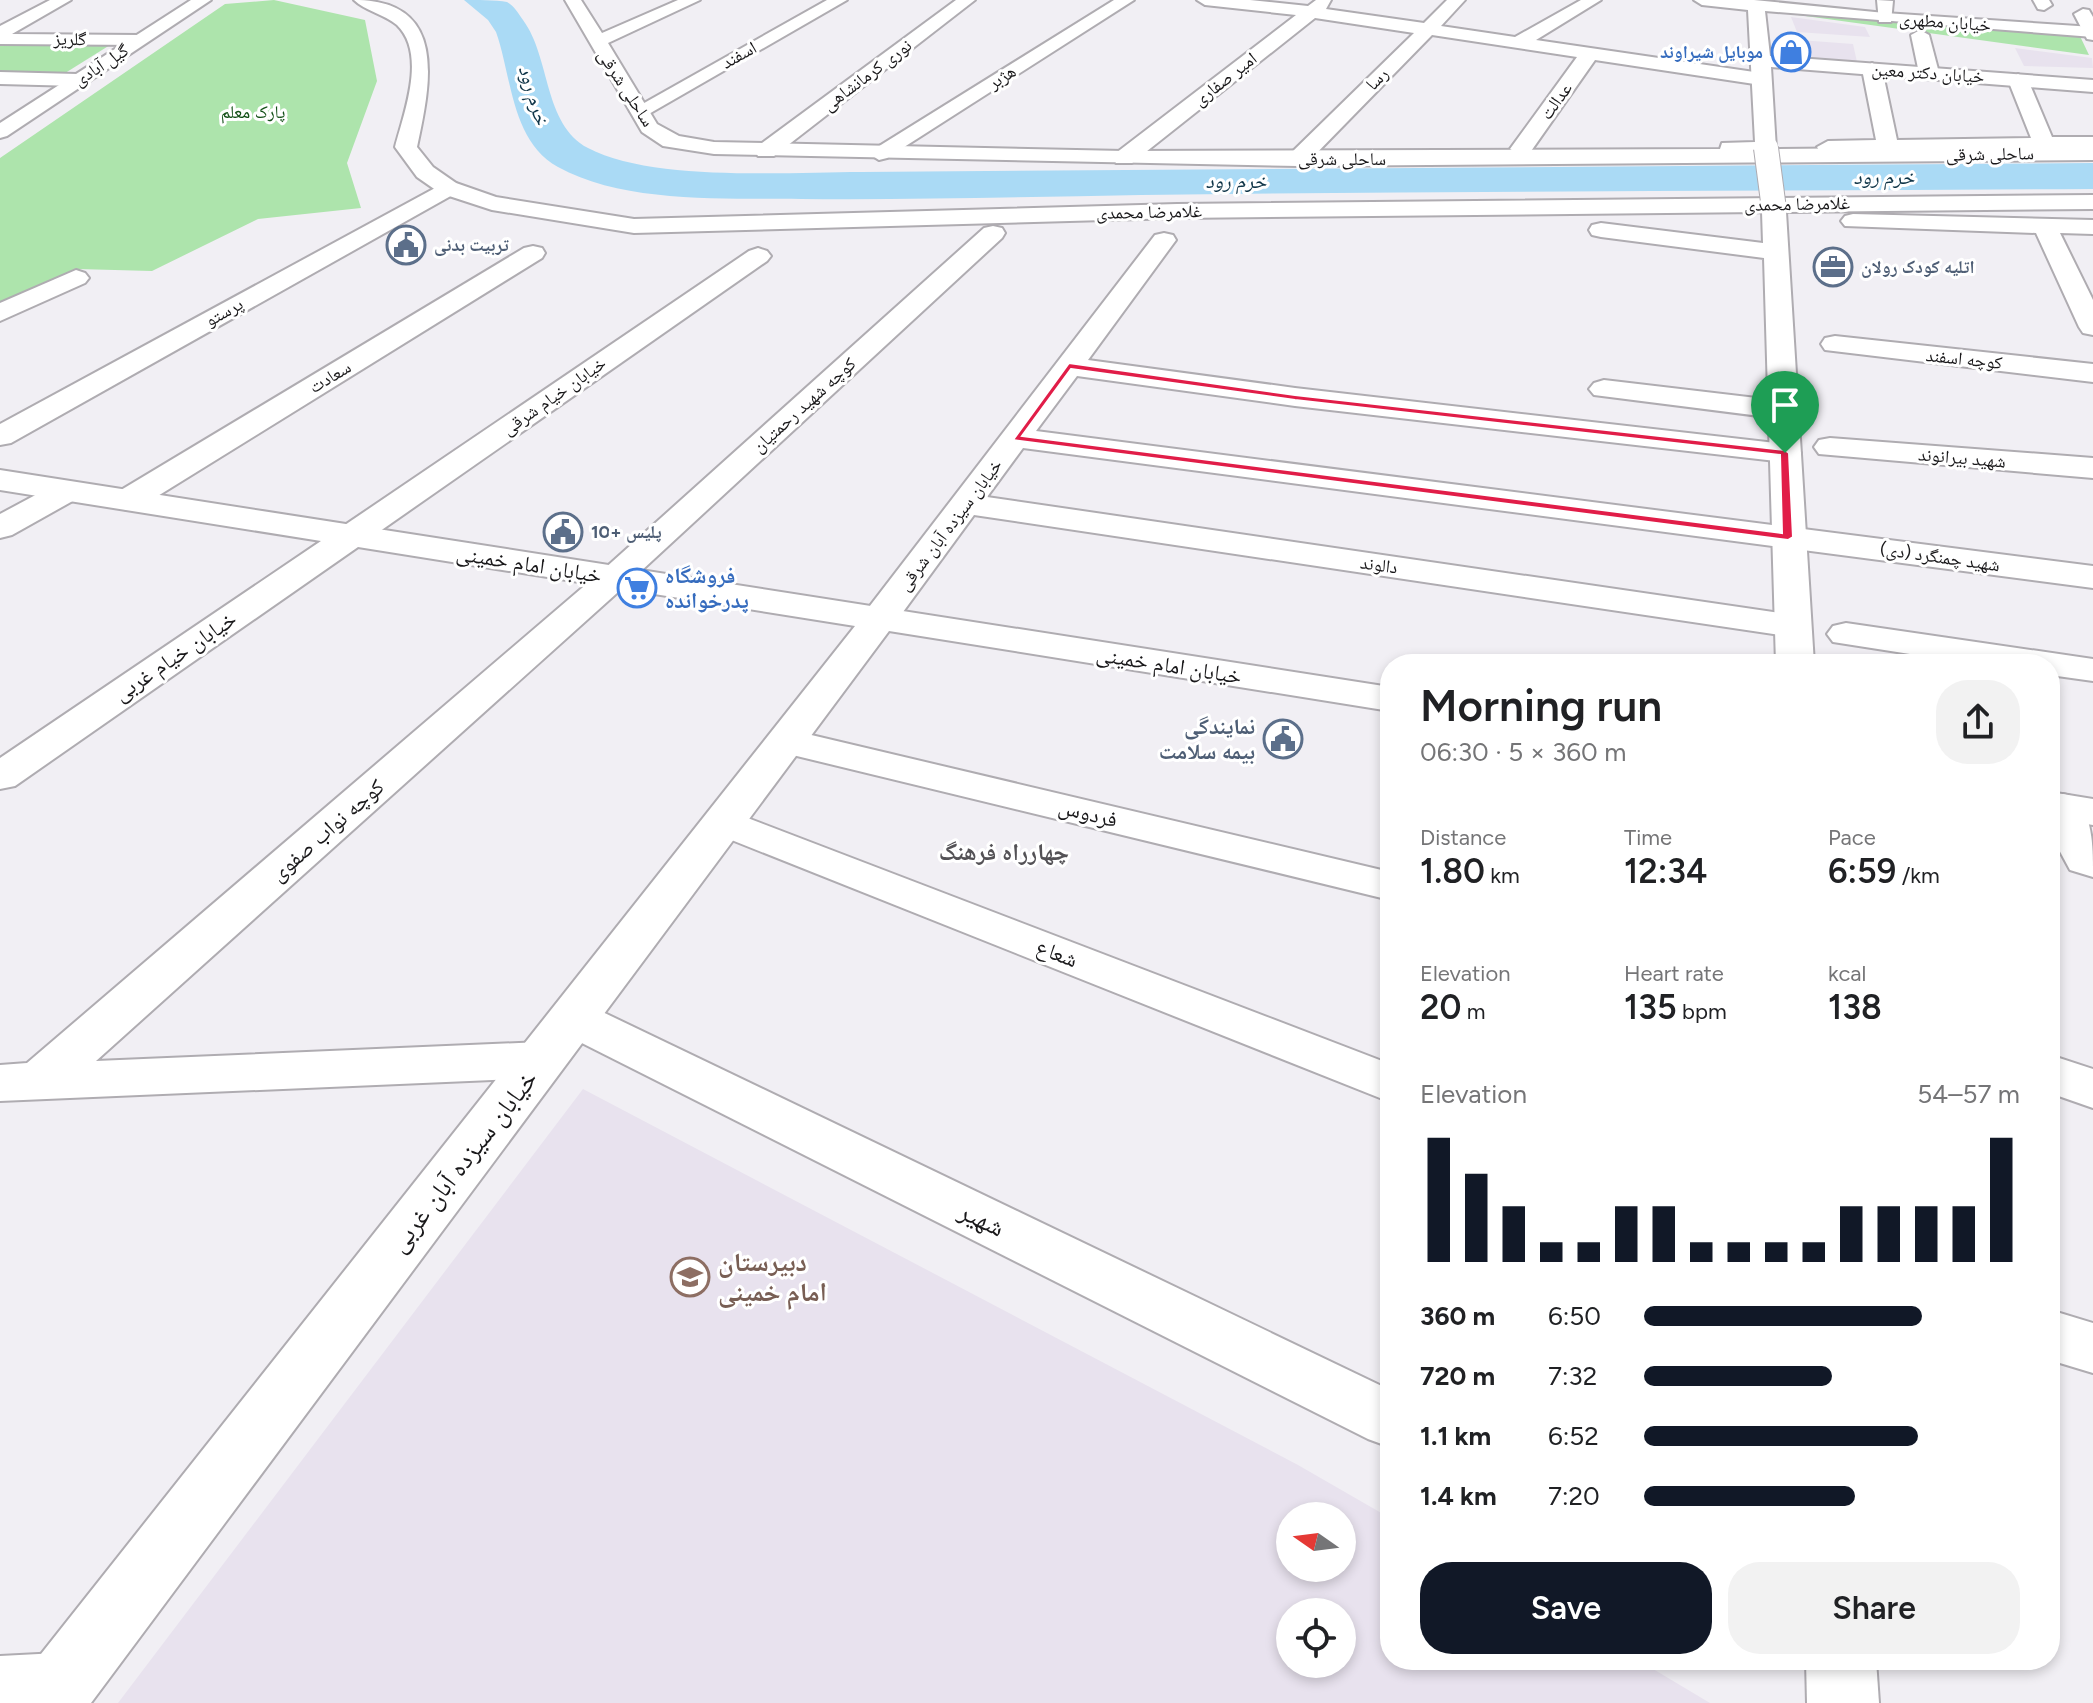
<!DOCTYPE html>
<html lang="en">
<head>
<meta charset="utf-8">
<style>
	:root { --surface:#fff; --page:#f2f2f2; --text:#202124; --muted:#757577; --accent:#111827 }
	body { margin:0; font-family:Figtree,"Noto Naskh Arabic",sans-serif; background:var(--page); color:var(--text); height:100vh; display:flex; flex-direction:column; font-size:30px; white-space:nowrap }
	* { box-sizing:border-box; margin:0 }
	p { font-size:26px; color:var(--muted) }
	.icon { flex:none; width:44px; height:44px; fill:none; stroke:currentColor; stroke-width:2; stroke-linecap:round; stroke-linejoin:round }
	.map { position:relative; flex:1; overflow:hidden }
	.details { position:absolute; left:1380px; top:654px; width:680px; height:1016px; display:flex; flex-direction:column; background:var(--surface); border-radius:32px; box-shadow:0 4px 12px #0003 }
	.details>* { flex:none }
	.needle { width:52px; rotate:284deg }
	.tools { position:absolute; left:1276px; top:1502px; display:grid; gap:16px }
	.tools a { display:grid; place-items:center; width:80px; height:80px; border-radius:50%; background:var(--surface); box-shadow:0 4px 12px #0003; font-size:40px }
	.pin { position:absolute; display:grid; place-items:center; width:68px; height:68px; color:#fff; margin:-82px -34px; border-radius:50% 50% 50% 0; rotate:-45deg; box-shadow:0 0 8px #0007 }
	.pin .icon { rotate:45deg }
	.round { display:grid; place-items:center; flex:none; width:84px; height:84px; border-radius:32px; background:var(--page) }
	.overview { display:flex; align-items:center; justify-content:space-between; height:136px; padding:0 40px }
	h1 { font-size:44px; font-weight:600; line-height:60px }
	.stats { display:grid; grid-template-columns:repeat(3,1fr); gap:12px; height:136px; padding:8px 40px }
	.stats div { display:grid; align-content:center }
	.stats b { font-size:34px; font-weight:600 }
	.stats small { font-size:22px; font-weight:400 }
	.stats p { font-size:22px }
	.chart { height:224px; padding:16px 40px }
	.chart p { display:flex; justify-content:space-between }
	.chart svg { width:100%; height:144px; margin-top:8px; stroke:var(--accent); stroke-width:6 }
	.action { display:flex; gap:16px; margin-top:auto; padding:16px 40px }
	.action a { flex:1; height:92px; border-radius:32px; background:var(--accent); color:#fff; font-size:32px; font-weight:600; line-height:92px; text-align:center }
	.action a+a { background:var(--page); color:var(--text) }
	ul { padding:0 40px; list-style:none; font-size:26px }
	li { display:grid; grid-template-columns:128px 96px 1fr; align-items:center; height:60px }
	li i { height:20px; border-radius:10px; background:var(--accent) }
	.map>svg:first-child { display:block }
	.built { fill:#e8e2ee; fill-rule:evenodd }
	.green { fill:#ade4ac }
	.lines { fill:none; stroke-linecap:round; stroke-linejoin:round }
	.river { fill:#aadaf5; fill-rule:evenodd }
	.street-casing { stroke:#afacb1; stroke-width:4 }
	.secondary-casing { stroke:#afacb1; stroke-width:4 }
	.street { fill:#fff; fill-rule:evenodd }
	.secondary { fill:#fff; fill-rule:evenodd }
	.secondary-bridge-casing { stroke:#afacb1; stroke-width:26; stroke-linecap:butt }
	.secondary-bridge { stroke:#fff; stroke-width:24 }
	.route { fill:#e11d48; stroke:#fff; stroke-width:2; fill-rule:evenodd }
	.labels { text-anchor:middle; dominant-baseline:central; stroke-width:6; stroke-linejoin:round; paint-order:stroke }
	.far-street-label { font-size:18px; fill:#19181a; stroke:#fff }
	.far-shop-label { font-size:18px; font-weight:bold; fill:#366cbe; stroke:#fff; text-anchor:end }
	.far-park-label { font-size:18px; fill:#145118; stroke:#fff }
	.far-service-label { font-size:18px; font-weight:bold; fill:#4e5e75; stroke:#fff; text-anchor:start }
	.far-water-label { font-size:20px; font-style:italic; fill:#0f3548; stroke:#fff }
	.street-label { font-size:22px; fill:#19181a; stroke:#fff }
	.shop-label { font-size:22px; font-weight:bold; fill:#366cbe; stroke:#fff; text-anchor:start }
	.service-label { font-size:22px; font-weight:bold; fill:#4e5e75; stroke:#fff; text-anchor:end }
	.neighbourhood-label { font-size:24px; font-weight:bold; fill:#545256; stroke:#fff }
	.near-street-label { font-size:26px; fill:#19181a; stroke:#fff }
	.near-education-label { font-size:26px; font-weight:bold; fill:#785e54; stroke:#fff; text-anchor:start }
</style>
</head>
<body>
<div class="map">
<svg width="2093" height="1703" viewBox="0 0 2093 1703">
	<rect width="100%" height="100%" fill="#f1eff4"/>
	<g class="built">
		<polygon points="1791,17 1865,27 1870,37 1797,32"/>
		<polygon points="1786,39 1853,44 1857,62 1789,57"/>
		<polygon points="2015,48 2092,58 2093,68 2024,66"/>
		<path d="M583,1089L1298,1465L1390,1518V1660H1638L1710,1703H118ZM1290,1516H1342V1568H1290ZM1290,1612H1342V1664H1290Z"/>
	</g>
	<g class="green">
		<polygon points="274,0 365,20 377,81 347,163 361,208 258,219 152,271 77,269 0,307 0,158 225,4"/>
		<polygon points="1776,12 2079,34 2089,55"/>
		<polygon points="0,43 110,45 62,75 0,73"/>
	</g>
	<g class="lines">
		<path class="river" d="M464,0C476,0 496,0 507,2C514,6 518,13 523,20C551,58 543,124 588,148C652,182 788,172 861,172L2093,163V189C1776,191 1458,191 1141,195C1027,197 914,200 801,199C726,198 625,204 558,167C511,141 512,77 496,32L488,20Z"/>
		<defs>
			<g id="street">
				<polygon points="50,0 71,0 12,34 140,35 149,40 140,45 0,44 0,26"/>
				<polygon points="827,0 847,0 647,115 640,117 630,111"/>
				<polygon points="956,0 975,0 774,156 758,156 755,151 758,146"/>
				<polygon points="1114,0 1134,0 887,158 879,160 868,153"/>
				<polygon points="1197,0 1250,0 1308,6 1316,0 1331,0 1326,9 1424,23 1447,0 1465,0 1441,26 1515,37 1581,0 1601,0 1536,40 1761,73 1771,79 1761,85 1595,60 1529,154 1521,155 1510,149 1577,57 1432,35 1306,164 1290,164 1287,159 1290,154 1414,33 1315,18 1132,163 1116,163 1113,158 1116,153 1296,15 1205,5"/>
				<polygon points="1877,0 1893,1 1891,22 1879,22"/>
				<polygon points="2033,0 2049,0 2052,5 2044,10 2038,9"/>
				<polygon points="2083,9 2089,10 2093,17 2093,40 2087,39 2074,14"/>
				<polygon points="1920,30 1929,35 1939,73 1936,77 1929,79 1919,73 1911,35"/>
				<polygon points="1872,63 1882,69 1897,140 2031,138 2008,80 2018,74 2028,80 2052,137 2093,137 2093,149 1888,153 1820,152 1817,147 1828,141 1876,140 1862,69"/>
				<polygon points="0,72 77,74 87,80 77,86 0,84"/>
				<polygon points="448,181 456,183 459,188 456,193 11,443 0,445 0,424"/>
				<polygon points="1853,214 2093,220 2093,234 2060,233 2093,300 2093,335 2083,333 2079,327 2036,233 1845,226 1841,221 1845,216"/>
				<polygon points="993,226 1002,228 1005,233 1002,238 627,584 96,1061 541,1042 559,1047 566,1060 559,1073 541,1078 0,1101 0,1065 27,1063 603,570 984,228"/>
				<polygon points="1164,233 1173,235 1176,240 1088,360 1295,388 1785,444 1796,446 1801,453 1796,460 1785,462 1295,406 1077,376 1036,431 2093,566 2093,588 1023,448 987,497 1793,615 1806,618 1811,626 1806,634 1793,637 974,515 892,627 879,630 866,627 861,619 866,611 1155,235"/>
				<polygon points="533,246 542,248 545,253 542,258 140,507 128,510 116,507 112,500 116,493 524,248"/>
				<polygon points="758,248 767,251 771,256 767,261 363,543 351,546 339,543 334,536 339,529 749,251"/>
				<polygon points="76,270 85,273 89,278 85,283 0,321 0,303"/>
				<polygon points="1835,336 2093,364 2093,382 1825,350 1821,344 1825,338"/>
				<polygon points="1604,380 1783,401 1794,404 1798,410 1794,416 1783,419 1594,395 1589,389 1594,383"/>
				<polygon points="1830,438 2093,458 2093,478 1819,454 1814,447 1819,440"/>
				<polygon points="67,481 78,484 83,491 78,498 12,535 0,538 0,514 56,484"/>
				<polygon points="1846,623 2093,659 2093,681 2050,675 2050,664 1974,664 1833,642 1827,634 1833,626"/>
				<polygon points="786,729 1390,872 1390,900 772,750 766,741 772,732"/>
				<path d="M2063,794L2078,798C2093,822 2093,848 2093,877L2070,870L2050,833V797Z"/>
				<polygon points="724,809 1390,1064 1390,1102 709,831 702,822 709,813"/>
				<polygon points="573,1001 590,1006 1390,1390 1390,1447 1368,1439 556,1030 548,1018 556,1006"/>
				<polygon points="2050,1055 2093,1069 2093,1108 2050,1093"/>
				<polygon points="2050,1310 2093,1323 2093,1373 2050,1360"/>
				<polygon points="58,1653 83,1663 93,1688 87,1703 0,1703 0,1656"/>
			</g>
			<g id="secondary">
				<polygon points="191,0 211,0 7,136 0,138 0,123"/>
				<path d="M354,0C448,0 431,82 417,147L433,167L456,183L496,197L634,219L1177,204L2093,195V209L1786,212L1814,664H1776L1764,258L1601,237L1592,235L1589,230L1592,225L1601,223L1763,243L1762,212L1177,218L634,233L492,210L440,193L417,177L395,147C404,113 427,54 397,25C384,14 365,11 354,0Z"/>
				<polygon points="565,0 581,0 602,33 678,0 700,0 608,43 657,124 679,136 714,142 1124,151 1720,149 1722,143 1755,142 1748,10 1702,5 1694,0 1754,0 1885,13 2093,27 2093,37 1765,11 1770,56 2093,80 2093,92 1771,67 1776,149 2093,146 2093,160 1298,166 714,154 663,146 642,132"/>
				<polygon points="0,470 1390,687 1390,711 889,631 91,1703 11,1703 22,1678 855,626 358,547 15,786 0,789 0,758 321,541 0,490"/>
				<polygon points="2050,792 2093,799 2093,825 2050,818"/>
				<polygon points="1806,1660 1876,1660 1879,1703 1807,1703"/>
			</g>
		</defs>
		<use href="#street" class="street-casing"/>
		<use href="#secondary" class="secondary-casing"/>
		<use href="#street" class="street"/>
		<use href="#secondary" class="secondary"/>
		<defs>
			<polyline id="secondary-bridge" points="1766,148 1774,209"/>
		</defs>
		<use href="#secondary-bridge" class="secondary-bridge-casing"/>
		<use href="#secondary-bridge" class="secondary-bridge"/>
	</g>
	<path class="route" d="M1069,363L1295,395L1785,450L1789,453L1793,537L1788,540L1013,440ZM1071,369L1295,400L1780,455L1782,533L1022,436Z"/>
	<defs>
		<symbol id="shop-ring" viewBox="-11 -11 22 22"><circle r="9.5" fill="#fff" stroke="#3f7fe0" stroke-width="1.5"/><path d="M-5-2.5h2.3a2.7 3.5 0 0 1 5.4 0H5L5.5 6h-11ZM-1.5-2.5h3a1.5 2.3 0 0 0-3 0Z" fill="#3f7fe0"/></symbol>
		<symbol id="civic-ring" viewBox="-11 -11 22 22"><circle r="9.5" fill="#fff" stroke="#5c6f8a" stroke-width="1.5"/><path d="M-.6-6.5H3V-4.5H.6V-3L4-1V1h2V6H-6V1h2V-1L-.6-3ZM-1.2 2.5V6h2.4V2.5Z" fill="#5c6f8a"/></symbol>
		<symbol id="office-ring" viewBox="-11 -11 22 22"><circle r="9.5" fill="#fff" stroke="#5c6f8a" stroke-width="1.5"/><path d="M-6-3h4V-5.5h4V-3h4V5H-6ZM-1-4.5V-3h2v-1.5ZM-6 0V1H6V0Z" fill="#5c6f8a"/></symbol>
		<symbol id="supermarket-ring" viewBox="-11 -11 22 22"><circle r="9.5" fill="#fff" stroke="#3f7fe0" stroke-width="1.5"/><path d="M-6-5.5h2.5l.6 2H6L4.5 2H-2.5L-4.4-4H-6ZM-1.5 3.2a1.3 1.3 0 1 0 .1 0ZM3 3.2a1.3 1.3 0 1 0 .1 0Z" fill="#3f7fe0"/></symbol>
		<symbol id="school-ring" viewBox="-11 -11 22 22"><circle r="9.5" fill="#fff" stroke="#8d6e63" stroke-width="1.5"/><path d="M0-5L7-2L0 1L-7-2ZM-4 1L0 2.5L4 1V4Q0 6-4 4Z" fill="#8d6e63"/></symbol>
	</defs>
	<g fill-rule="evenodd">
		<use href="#shop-ring" x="1769" y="30" width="44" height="44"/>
		<use href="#civic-ring" x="384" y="223" width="44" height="44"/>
		<use href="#office-ring" x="1811" y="245" width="44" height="44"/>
		<use href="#civic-ring" x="541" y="510" width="44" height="44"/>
		<use href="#supermarket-ring" x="615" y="566" width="44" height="44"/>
		<use href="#civic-ring" x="1261" y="717" width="44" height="44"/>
		<use href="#school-ring" x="668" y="1255" width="44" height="44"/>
	</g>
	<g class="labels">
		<g class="far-street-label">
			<text transform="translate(1945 22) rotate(4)">خیابان مطهری</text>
			<text transform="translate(70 39) rotate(1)">گلریز</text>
			<text transform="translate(739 55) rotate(-29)">اسفند</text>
			<text transform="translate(101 65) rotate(-33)">گیل آبادی</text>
			<text transform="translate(1928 73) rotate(4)">خیابان دکتر معین</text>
			<text transform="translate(867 75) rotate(-37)">نوری کرمانشاهی</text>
			<text transform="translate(1002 77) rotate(-32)">هژبر</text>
			<text transform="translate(1225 79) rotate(-38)">امیر صفاری</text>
			<text transform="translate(1377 79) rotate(-46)">رسا</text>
			<text transform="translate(626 88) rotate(57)">ساحلی شرقی</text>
			<text transform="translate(1556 101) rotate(-54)">عدالت</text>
			<text transform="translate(1990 154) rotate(-1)">ساحلی شرقی</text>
			<text x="1342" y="159">ساحلی شرقی</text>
			<text transform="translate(1797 204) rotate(-1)">غلامرضا محمدی</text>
			<text transform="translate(1149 212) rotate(-1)">غلامرضا محمدی</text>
			<text transform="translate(224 312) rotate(-29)">پرستو</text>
			<text transform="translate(1964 359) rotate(6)">کوچه اسفند</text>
			<text transform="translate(330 377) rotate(-31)">سعادت</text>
			<text transform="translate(554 396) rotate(-35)">خیابان خیام شرقی</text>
			<text transform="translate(804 405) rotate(-42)">کوچه شهید رحمتیان</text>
			<text transform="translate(1962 458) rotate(5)">شهید بیرانوند</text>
			<text transform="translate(950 525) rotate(-53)">خیابان سیزده آبان شرقی</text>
			<text transform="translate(1940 557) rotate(8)">شهید چمنگرد (دی)</text>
			<text transform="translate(1379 565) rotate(8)">دالوند</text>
		</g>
		<g class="far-shop-label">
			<text x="1763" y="52">موبایل شیراوند</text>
		</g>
		<g class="far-park-label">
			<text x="253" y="112">پارک معلم</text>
		</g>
		<g class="far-service-label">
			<text x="434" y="245">تربیت بدنی</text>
			<text x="1861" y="267">اتلیه کودک رولان</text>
			<text x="591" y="532">پلیس +10</text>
		</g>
		<g class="far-water-label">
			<text transform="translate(534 95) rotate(73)">خرم رود</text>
			<text x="1884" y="177">خرم رود</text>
			<text x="1236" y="181">خرم رود</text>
		</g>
		<g class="street-label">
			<text transform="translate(529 564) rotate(9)">خیابان امام خمینی</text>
			<text transform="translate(175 656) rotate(-34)">خیابان خیام غربی</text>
			<text transform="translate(1169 665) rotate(9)">خیابان امام خمینی</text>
			<text transform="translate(1088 813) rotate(14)">فردوس</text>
			<text transform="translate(327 830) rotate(-41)">کوچه نواب صفوی</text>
			<text transform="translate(1057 953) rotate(21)">شعاع</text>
		</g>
		<g class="shop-label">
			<text x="665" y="575">فروشگاه<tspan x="665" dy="25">پدرخوانده</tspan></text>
		</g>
		<g class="service-label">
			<text x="1255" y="726">نمایندگی<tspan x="1255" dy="25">بیمه سلامت</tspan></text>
		</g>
		<g class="neighbourhood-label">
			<text x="1004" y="851">چهارراه فرهنگ</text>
		</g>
		<g class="near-street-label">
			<text transform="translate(463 1161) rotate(-52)">خیابان سیزده آبان غربی</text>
			<text transform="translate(982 1219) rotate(26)">شهیر</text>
		</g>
		<g class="near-education-label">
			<text x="718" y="1262">دبیرستان<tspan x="718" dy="30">امام خمینی</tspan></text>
		</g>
	</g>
</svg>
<div class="tools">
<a><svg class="needle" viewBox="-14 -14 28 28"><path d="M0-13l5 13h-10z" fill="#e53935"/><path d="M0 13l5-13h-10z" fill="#757577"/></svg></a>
<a><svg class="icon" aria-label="locate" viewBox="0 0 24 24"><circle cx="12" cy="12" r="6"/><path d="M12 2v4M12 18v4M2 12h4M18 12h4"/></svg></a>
</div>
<div class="pin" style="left:1785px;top:453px;background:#1e9e55"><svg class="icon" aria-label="arrive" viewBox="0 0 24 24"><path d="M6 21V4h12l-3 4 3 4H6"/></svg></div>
<section class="details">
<div class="overview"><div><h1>Morning run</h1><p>06:30 · 5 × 360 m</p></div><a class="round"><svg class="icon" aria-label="share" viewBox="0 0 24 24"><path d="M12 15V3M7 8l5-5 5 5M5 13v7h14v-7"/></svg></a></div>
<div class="stats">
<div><p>Distance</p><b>1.80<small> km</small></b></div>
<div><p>Time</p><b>12:34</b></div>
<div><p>Pace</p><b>6:59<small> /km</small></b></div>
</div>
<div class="stats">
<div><p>Elevation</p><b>20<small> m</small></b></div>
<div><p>Heart rate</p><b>135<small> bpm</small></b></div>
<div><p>kcal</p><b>138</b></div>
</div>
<div class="chart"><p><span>Elevation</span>54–57 m</p>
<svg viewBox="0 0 160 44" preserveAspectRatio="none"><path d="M5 44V6M15 44V17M25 44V27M35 44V38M45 44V38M55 44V27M65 44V27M75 44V38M85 44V38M95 44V38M105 44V38M115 44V27M125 44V27M135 44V27M145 44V27M155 44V6"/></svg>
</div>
<ul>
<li><b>360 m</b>6:50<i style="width:74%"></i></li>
<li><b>720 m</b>7:32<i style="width:50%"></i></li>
<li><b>1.1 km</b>6:52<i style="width:73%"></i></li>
<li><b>1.4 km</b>7:20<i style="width:56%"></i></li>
</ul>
<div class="action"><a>Save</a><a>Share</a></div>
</section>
</div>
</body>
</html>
